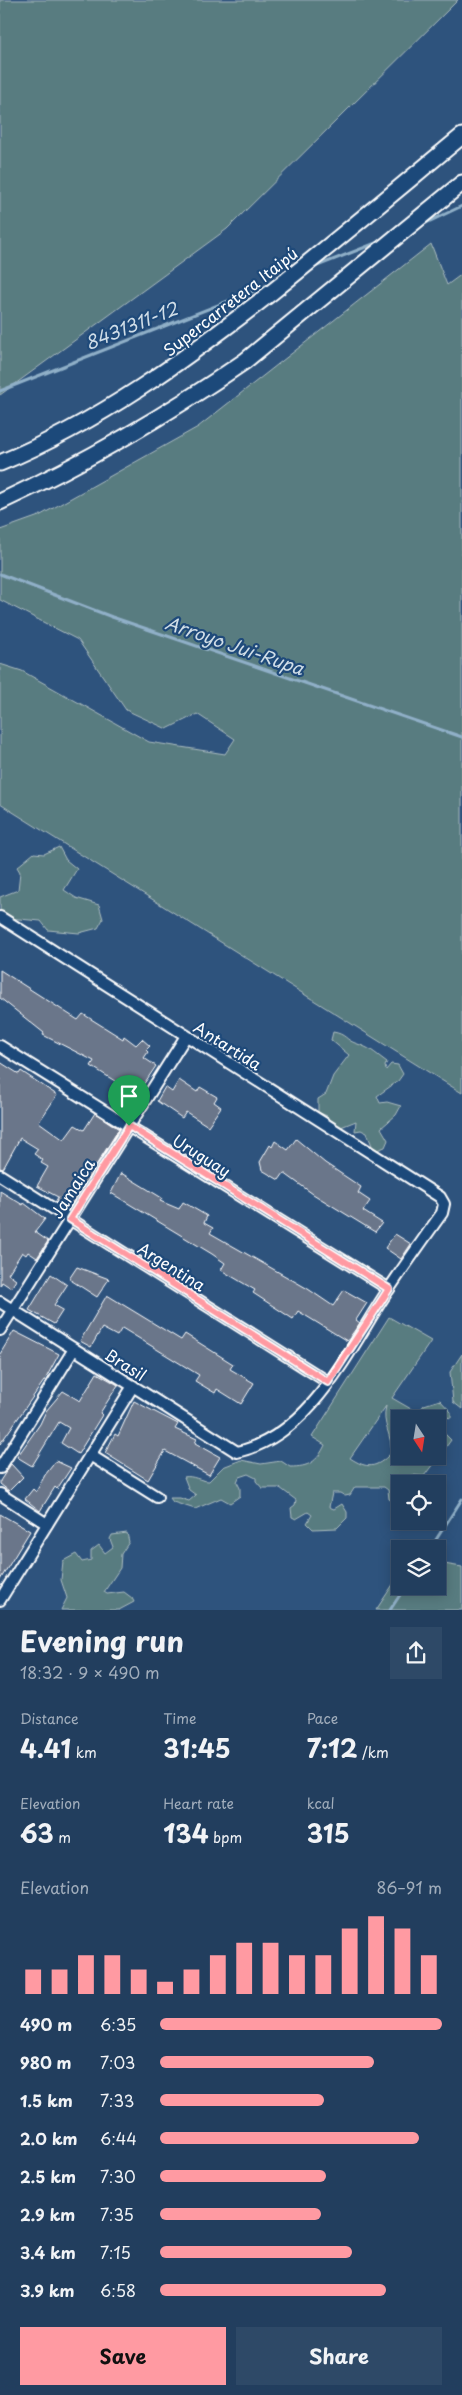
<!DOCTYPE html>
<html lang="en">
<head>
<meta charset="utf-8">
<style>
	:root { --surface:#223e5e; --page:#2e4967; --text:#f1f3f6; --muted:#a2aebc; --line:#3f5773; --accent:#ff9aa2 }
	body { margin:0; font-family:"Playpen Sans",sans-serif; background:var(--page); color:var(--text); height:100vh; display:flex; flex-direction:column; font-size:19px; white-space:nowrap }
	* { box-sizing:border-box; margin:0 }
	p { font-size:16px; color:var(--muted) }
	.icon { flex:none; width:28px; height:28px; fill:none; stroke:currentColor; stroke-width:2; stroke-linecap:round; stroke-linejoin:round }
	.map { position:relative; height:1610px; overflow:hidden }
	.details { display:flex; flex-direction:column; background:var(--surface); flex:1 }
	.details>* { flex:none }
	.needle { width:32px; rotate:168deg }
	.buttons { position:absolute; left:391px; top:1410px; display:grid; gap:10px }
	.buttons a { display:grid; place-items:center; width:55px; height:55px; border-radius:0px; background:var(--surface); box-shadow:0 2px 12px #0003,0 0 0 1px var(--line); font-size:25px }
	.pin { position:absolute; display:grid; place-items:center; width:42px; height:42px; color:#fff; margin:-51px -21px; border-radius:50% 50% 50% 0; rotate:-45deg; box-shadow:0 0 5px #0007 }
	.pin .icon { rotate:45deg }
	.round { display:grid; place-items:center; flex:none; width:52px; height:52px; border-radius:0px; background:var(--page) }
	.head { display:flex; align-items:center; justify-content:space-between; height:85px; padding:0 20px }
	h1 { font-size:28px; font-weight:700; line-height:38px }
	.figures { display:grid; grid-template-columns:repeat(3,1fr); gap:8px; height:85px; padding:5px 20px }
	.figures div { display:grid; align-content:center }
	.figures b { font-size:25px; font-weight:700 }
	.figures small { font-size:14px; font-weight:400 }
	.figures p { font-size:14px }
	.chart { height:140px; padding:10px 20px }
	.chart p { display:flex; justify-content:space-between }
	.chart svg { width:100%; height:90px; margin-top:5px; stroke:var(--accent); stroke-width:6 }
	.primary-button { display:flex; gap:10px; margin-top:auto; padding:10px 20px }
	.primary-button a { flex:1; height:58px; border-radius:0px; background:var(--accent); color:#111; font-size:20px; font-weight:700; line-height:58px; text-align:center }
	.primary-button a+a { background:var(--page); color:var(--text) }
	ul { padding:0 20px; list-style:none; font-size:16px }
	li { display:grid; grid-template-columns:80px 60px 1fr; align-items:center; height:38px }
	li i { height:12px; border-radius:6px; background:var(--accent) }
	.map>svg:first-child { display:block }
	.green { fill:#597b80; stroke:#acbdc0; fill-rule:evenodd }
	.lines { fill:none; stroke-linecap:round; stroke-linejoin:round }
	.stream { stroke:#90b0c8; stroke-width:3 }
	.building { fill:#6b768a; stroke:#fff }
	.street-casing { stroke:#fff; stroke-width:14 }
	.secondary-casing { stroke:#fff; stroke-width:19 }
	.street { stroke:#1f4a7a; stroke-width:10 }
	.secondary { stroke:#1f4a7a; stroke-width:15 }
	.route-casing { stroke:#fff; stroke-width:10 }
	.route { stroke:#ff9aa2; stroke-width:6 }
	.labels { text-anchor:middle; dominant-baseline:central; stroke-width:4.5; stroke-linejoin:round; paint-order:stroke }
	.street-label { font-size:16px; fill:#fff; stroke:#1f4a7a }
	.water-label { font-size:18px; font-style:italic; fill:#d1dee8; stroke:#1f4a7a }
</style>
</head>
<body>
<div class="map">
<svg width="462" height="1610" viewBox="0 0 462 1610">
	<rect width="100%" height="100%" fill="#2e537d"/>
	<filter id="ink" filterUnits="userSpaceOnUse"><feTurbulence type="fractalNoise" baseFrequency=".02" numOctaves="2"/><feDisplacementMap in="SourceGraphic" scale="10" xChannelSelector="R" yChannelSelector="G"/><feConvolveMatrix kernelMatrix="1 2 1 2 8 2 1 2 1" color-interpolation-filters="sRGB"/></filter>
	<g filter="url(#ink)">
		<g class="green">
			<polygon points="0,0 458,0 227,229 0,395"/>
			<polygon points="431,244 447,285 462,274 462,1093 0,804 0,664 22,671 149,742 225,754 235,739 197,714 167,729 126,710 78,640 0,600 0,530 39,516 198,427"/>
			<polygon points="59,847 66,860 77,869 64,890 76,898 99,905 103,919 98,928 79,933 48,930 41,921 8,918 0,915 0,897 18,890 20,872 17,867 34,853 44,854"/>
			<path d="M333,1032C346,1034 346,1040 355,1043C372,1049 372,1051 387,1062L385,1066L386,1070L391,1064L398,1065L403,1074L398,1081L377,1096L380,1103L387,1102L401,1106L396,1115L381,1128L388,1140L385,1147L377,1150L373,1148L367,1133L361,1130L355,1131L356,1121L341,1127L332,1125L327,1116L318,1112V1099L326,1094L333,1076L349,1055L331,1040Z"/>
			<path d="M389,1317L431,1341L392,1398L418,1413L424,1405L440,1400L451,1412V1418L442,1416L438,1419H400V1456H427L433,1464L424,1476L412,1475L411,1484H400V1505L389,1499L388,1490L384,1487H355L350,1495L345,1496L340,1493H332L329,1507L334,1509L342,1504L347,1512V1518L337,1528L313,1529L307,1523L312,1515L308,1512L296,1519L292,1517L291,1508L295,1505L296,1500L280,1488H262L256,1481V1478L248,1474L239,1477L237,1482L240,1488V1496L230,1503L221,1498L195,1509L173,1502L170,1498H180L189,1501L196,1495L189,1490L184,1477C193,1475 200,1481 209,1481L223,1467L241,1460L261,1464L281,1461L290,1467C309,1467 317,1462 325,1445L312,1437ZM386,1406C381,1425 393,1435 391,1453C376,1469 367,1469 350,1458Z"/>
			<polygon points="462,1354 462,1409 453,1402 450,1372"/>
			<polygon points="438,1432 444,1433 451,1440 446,1447 438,1443"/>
			<polygon points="127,1533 129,1542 121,1554 120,1568 104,1592 107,1594 124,1592 132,1598 134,1602 119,1610 61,1610 67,1598 61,1580 63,1561 76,1554 82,1562 91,1560 91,1551 99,1545 105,1553 113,1547 110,1539 112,1535"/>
			<polygon points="438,1563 462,1567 462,1610 376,1610 400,1574 400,1586 438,1586"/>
		</g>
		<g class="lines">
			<g class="stream">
				<polyline points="422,225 462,206"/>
				<polyline points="312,268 381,241"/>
				<polyline points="0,391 271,284"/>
				<polyline points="0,574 112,617 462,737"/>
				<polyline points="430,1549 462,1499"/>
				<polyline points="390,1610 406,1586"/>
			</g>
		</g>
		<g class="building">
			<polygon points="0,970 78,1020 83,1014 123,1039 124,1036 136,1045 142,1039 150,1046 146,1050 148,1052 144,1058 156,1066 131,1103 134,1105 127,1117 115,1110 126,1088 91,1066 94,1061 43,1035 44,1033 0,998"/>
			<polygon points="0,1062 19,1074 21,1071 57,1095 39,1122 64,1140 75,1125 84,1130 95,1113 119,1129 69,1208 56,1201 58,1197 37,1186 48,1167 41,1163 43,1160 34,1154 38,1149 20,1138 3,1169 0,1168"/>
			<polygon points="179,1080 197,1092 200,1087 217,1097 214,1102 221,1107 208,1126 186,1112 182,1118 157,1101 165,1087 172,1092"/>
			<polygon points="296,1139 325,1163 361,1187 358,1193 370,1201 363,1211 382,1223 375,1232 313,1194 284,1173 279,1180 262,1170 260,1162 270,1145 272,1147 275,1141 288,1150"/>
			<polygon points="121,1173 162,1198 160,1201 179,1209 183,1202 207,1216 204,1223 213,1228 210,1233 308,1289 333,1306 344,1290 367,1303 356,1320 360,1323 347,1341 298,1311 293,1319 253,1293 255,1290 221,1270 225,1263 212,1254 111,1193"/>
			<polygon points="0,1191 23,1205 24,1203 45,1219 35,1232 48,1241 37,1258 28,1252 26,1255 22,1252 8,1274 16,1280 11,1288 2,1282 0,1286"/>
			<polygon points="395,1234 411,1244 401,1259 385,1248"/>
			<polygon points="77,1267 109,1279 97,1297 69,1279"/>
			<polygon points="51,1274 67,1285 54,1305 63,1310 54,1324 29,1310"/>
			<polygon points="107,1295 181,1340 185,1334 233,1364 230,1369 254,1383 241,1404 217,1389 215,1393 195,1381 199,1375 122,1328 117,1336 102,1328 91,1347 80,1341"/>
			<polygon points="14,1331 59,1354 46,1378 0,1444 0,1354"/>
			<polygon points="97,1373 118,1385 100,1413 102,1415 78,1454 61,1443 69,1428 59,1422 32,1466 17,1457 40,1424 46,1411 63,1391 80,1401"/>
			<polygon points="134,1401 178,1424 175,1429 197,1439 195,1443 220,1457 209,1475 165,1451 148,1480 105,1453 115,1434 118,1436"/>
			<polygon points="56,1461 71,1468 57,1489 55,1487 40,1511 25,1499 33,1489 36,1492 45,1475"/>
			<polygon points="11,1464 23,1477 9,1491 0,1484 0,1481"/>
			<polygon points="0,1514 30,1531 0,1580"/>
		</g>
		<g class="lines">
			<defs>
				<g id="street">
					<path d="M0,917L440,1197L444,1204L442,1213C422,1241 402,1269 383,1298C347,1354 309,1436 237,1452L0,1302"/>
					<polyline points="0,1046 389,1289"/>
					<polyline points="0,1175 328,1382"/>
					<polyline points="0,1330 186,1036"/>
					<polyline points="90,1455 157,1497"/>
					<polyline points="0,1468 74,1349"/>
					<polyline points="0,1494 47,1524"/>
					<polyline points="0,1600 133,1386"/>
				</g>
				<g id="secondary">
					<path d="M0,463C100,422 187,358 272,292C336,241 399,188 462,136"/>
					<path d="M0,502C86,462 167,415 245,361L462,183"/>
				</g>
			</defs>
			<use href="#street" class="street-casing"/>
			<use href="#secondary" class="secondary-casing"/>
			<use href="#street" class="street"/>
			<use href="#secondary" class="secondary"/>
		</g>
	</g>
	<g class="lines" filter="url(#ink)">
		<defs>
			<polygon id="route" points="129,1126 389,1289 328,1382 70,1219"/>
		</defs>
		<use href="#route" class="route-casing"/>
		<use href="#route" class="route"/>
	</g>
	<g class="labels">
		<g class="street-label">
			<text transform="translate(230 301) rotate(-38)">Supercarretera Itaipú</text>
			<text transform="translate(228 1045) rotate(32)">Antartida</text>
			<text transform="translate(202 1155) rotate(32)">Uruguay</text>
			<text transform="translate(72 1188) rotate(-58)">Jamaica</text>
			<text transform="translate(172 1266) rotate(32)">Argentina</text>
			<text transform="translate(126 1364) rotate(32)">Brasil</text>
		</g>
		<g class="water-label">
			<text transform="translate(131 325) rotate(-22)">8431311-12</text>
			<text transform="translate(235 645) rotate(19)">Arroyo Jui-Rupa</text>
		</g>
	</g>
</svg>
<div class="buttons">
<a><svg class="needle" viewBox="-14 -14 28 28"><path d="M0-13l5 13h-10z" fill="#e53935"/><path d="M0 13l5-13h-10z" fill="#a2aebc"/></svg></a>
<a><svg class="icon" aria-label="locate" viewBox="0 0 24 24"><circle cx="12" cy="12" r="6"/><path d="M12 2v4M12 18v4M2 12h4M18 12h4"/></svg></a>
<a><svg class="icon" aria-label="layers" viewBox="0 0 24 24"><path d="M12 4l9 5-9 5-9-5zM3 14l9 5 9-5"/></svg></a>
</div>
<div class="pin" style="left:129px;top:1126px;background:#1e9e55"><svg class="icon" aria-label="arrive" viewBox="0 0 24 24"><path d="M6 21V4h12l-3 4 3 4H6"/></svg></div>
</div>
<section class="details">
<div class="head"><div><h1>Evening run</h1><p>18:32 · 9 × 490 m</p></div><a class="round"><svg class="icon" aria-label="share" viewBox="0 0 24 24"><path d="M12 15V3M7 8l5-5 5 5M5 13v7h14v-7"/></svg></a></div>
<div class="figures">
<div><p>Distance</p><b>4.41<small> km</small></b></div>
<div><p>Time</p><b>31:45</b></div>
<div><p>Pace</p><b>7:12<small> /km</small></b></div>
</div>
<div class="figures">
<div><p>Elevation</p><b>63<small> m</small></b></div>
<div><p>Heart rate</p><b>134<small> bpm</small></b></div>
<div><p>kcal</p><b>315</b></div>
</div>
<div class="chart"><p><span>Elevation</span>86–91 m</p>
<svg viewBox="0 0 160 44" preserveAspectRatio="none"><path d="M5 44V32M15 44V32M25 44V25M35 44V25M45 44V32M55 44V38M65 44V32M75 44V25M85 44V19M95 44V19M105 44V25M115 44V25M125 44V12M135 44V6M145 44V12M155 44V25"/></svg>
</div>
<ul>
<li><b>490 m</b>6:35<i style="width:100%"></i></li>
<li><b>980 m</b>7:03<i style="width:76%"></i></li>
<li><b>1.5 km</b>7:33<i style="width:58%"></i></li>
<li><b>2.0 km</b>6:44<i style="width:92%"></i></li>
<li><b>2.5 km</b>7:30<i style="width:59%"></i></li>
<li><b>2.9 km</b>7:35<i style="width:57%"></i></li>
<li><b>3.4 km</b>7:15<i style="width:68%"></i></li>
<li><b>3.9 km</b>6:58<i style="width:80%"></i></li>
</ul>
<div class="primary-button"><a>Save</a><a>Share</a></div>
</section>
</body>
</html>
